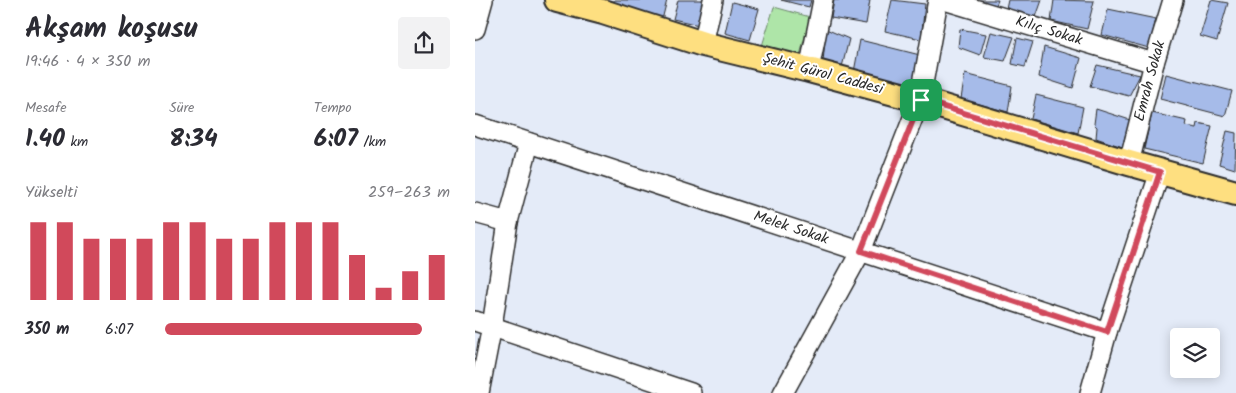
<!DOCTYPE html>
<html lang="tr">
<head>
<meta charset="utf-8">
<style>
	:root { --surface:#fff; --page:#f2f2f3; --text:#2b2b33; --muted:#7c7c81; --accent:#d1495b }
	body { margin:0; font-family:Kalam,sans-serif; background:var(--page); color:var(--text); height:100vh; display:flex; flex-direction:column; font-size:19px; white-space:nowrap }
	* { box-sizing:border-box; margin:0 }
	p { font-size:16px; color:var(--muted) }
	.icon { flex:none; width:28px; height:28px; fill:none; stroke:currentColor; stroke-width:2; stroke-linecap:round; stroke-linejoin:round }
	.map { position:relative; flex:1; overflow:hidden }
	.details { display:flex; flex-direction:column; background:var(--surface); width:475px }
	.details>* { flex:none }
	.buttons { position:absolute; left:695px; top:328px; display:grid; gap:10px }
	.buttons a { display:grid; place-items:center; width:50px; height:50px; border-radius:5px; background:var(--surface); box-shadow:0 2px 12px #0003; font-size:25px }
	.pin { position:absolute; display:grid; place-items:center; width:42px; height:42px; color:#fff; margin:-21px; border-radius:10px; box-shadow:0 2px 8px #0006 }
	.round { display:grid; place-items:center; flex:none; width:52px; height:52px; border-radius:5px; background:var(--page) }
	.summary { display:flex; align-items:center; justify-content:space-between; height:85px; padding:0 25px }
	h1 { font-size:28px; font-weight:700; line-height:38px }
	.stats { display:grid; grid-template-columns:repeat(3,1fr); gap:8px; height:85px; padding:5px 25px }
	.stats div { display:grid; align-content:center }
	.stats b { font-size:25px; font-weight:700 }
	.stats small { font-size:14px; font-weight:400 }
	.stats p { font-size:14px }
	.chart { height:140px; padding:10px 25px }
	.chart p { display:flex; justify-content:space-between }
	.chart svg { width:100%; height:90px; margin-top:5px; stroke:var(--accent); stroke-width:6 }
	ul { padding:0 25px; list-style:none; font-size:16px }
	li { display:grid; grid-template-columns:80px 60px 1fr; align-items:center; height:38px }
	li i { height:12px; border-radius:6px; background:var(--accent) }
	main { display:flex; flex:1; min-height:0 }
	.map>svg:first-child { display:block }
	.green { fill:#aee5a8; stroke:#6c886a }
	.building { fill:#a6bbe9; stroke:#2b2b2b }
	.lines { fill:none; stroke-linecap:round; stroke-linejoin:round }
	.minor-casing { stroke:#2b2b2b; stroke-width:22 }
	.major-casing { stroke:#2b2b2b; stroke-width:28 }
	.minor { stroke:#fff; stroke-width:19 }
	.major { stroke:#fedf80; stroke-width:24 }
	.route-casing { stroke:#fff; stroke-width:10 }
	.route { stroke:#d1495b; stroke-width:6 }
	.labels { text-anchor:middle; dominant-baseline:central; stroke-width:4; stroke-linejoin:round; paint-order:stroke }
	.street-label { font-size:15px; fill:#2b2b2b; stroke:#fff }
</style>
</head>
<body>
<main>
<section class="details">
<div class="summary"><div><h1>Akşam koşusu</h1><p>19:46 · 4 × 350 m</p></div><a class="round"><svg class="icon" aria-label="share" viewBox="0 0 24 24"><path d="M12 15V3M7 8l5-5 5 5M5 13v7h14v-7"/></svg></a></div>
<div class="stats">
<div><p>Mesafe</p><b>1.40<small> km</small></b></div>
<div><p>Süre</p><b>8:34</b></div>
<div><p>Tempo</p><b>6:07<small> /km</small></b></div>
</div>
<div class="chart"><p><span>Yükselti</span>259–263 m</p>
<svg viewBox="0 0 160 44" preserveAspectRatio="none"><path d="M5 44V6M15 44V6M25 44V14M35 44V14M45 44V14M55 44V6M65 44V6M75 44V14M85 44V14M95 44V6M105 44V6M115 44V6M125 44V22M135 44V38M145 44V30M155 44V22"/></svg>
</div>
<ul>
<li><b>350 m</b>6:07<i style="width:90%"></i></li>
</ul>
</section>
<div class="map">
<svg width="761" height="393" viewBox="0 0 761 393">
	<rect width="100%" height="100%" fill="#e4ebf8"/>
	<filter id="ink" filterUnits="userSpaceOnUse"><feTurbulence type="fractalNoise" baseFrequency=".02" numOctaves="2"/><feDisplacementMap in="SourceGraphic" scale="10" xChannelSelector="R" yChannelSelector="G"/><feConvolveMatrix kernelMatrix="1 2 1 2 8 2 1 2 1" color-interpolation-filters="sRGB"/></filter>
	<g filter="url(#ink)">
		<polygon class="green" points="299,7 335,17 325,55 287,46"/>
		<g class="building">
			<polygon points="139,0 192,0 187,20 138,5"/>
			<polygon points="203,0 230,0 224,25 198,19"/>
			<polygon points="306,0 336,0 334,7"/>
			<polygon points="359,0 395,0 391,24 356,18"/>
			<polygon points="417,0 450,4 446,39 410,31"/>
			<polygon points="499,0 523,0 521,5"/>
			<polygon points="533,0 567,0 561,17 531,9"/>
			<polygon points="579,0 619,1 612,29 576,21"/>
			<polygon points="736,0 753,3 742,41 725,36"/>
			<polygon points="257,2 284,9 275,40 250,33"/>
			<polygon points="633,9 681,19 674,48 627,35"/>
			<polygon points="351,29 374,39 367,67 348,62"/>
			<polygon points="485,29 511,34 505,55 483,47"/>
			<polygon points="516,32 539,37 530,61 509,57"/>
			<polygon points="542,38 558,42 550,67 537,64"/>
			<polygon points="385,40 445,55 440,87 379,72"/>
			<polygon points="569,47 606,58 598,88 564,77"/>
			<polygon points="622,65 665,75 654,96 615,86"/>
			<polygon points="490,74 537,86 533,112 486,99"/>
			<polygon points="691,74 757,91 750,116 685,99"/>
			<polygon points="561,95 608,107 603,133 556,119"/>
			<polygon points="621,109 655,120 647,147 621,138 622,127 619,124"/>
			<polygon points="677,113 712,121 711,126 722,128 723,123 737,126 728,163 669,149"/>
			<polygon points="752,131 761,133 760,169 744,164"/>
		</g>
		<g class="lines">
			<defs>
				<g id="minor">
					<polyline points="469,0 679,63"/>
					<polyline points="0,29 8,0"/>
					<polyline points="228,44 238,0"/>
					<polyline points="334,70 348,0"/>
					<polyline points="0,125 632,332"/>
					<polyline points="654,163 679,63 698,0"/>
					<polyline points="0,213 33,222"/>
					<polyline points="0,321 216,393"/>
					<polyline points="4,393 17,326 33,222 54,143"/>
					<polyline points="308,393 386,251 445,100 463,0"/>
					<polyline points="615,393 632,332 685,172"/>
				</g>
				<polyline id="major" points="82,0 128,12 228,44 334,70 445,100 654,163 761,193"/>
			</defs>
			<use href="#minor" class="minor-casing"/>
			<use href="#major" class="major-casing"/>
			<use href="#minor" class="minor"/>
			<use href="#major" class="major"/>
		</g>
	</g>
	<g class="lines" filter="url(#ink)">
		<defs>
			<polygon id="route" points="446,100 685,172 632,332 386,251"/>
		</defs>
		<use href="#route" class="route-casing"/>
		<use href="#route" class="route"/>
	</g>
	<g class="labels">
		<g class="street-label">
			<text transform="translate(574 31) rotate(17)">Kılıç Sokak</text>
			<text transform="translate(348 74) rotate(15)">Şehit Gürol Caddesi</text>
			<text transform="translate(675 81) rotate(-75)">Emrah Sokak</text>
			<text transform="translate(316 228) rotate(18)">Melek Sokak</text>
		</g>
	</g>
</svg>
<div class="buttons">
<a><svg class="icon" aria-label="layers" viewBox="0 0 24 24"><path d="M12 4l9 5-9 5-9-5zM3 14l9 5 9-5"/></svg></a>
</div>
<div class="pin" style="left:446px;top:100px;background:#1e9e55"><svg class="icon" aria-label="arrive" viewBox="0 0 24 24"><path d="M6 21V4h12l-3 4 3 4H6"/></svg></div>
</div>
</main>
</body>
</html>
